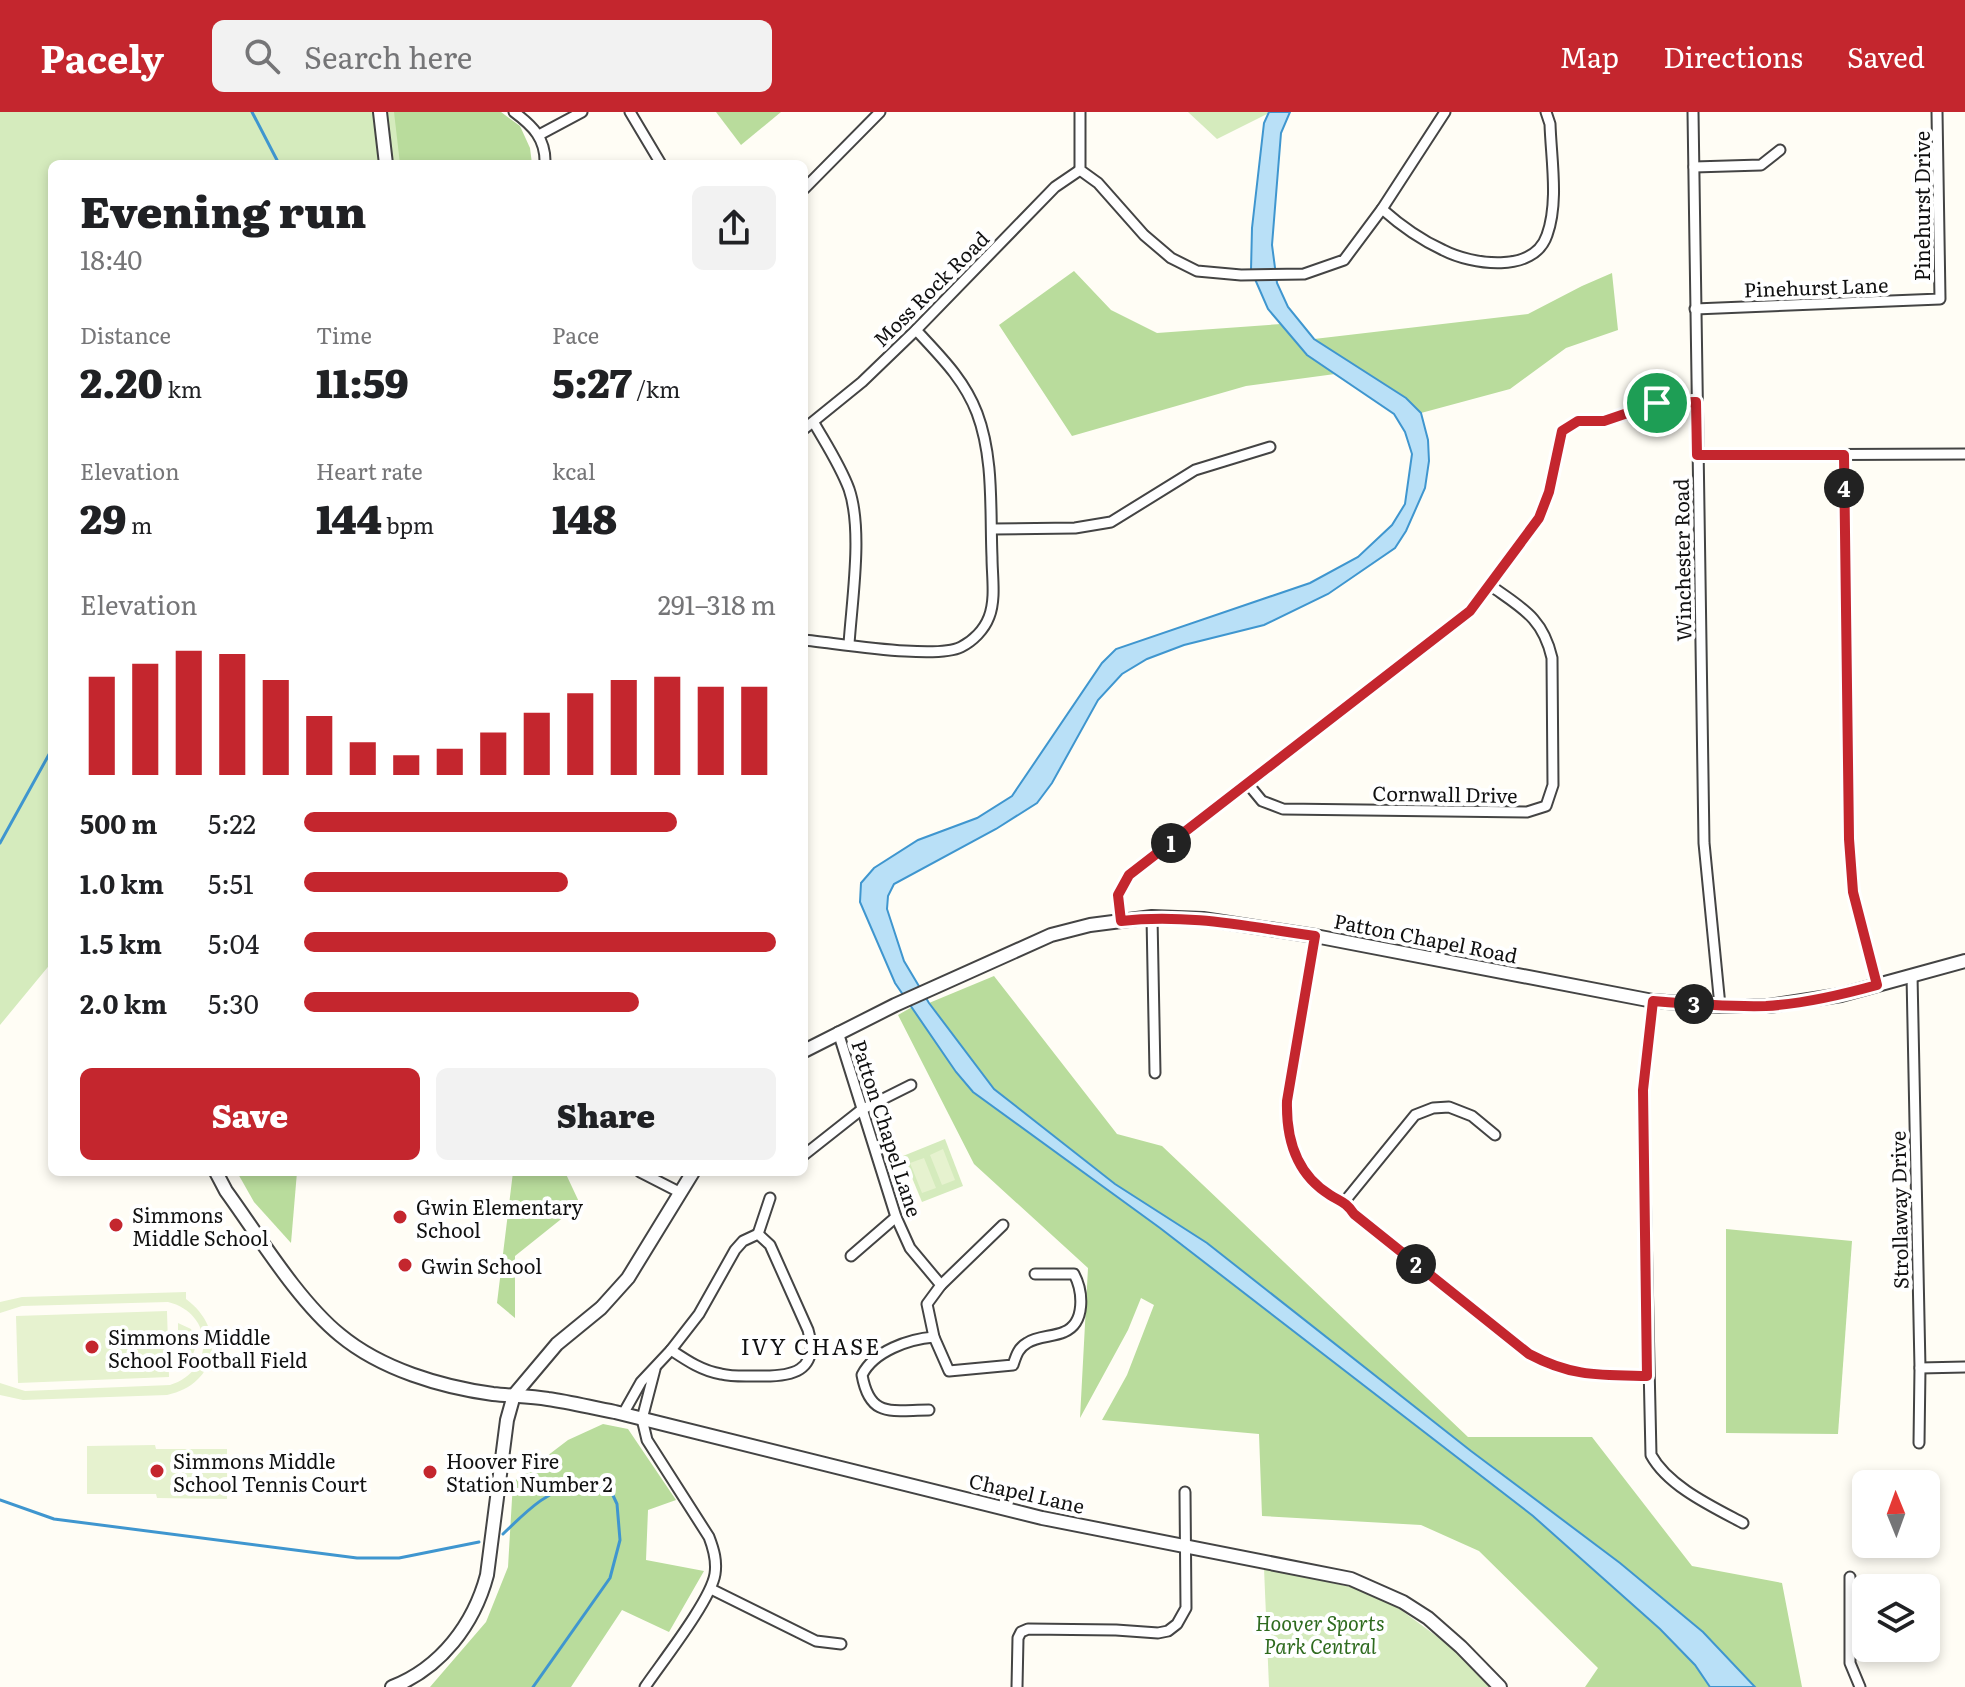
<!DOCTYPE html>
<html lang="en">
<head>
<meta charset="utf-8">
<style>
	:root { --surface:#fff; --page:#f2f2f2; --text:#202124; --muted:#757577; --accent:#c4262e }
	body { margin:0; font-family:Literata,serif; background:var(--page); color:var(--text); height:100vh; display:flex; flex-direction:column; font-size:30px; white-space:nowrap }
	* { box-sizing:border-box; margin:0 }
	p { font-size:26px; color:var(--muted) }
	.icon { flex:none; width:44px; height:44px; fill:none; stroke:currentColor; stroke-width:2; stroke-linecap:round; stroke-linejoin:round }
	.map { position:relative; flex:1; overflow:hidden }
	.sheet { position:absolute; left:48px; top:48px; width:760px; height:1016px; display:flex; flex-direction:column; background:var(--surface); border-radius:12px; box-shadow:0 4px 12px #0003 }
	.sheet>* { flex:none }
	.needle { width:52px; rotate:359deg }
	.fabs { position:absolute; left:1852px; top:1358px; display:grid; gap:16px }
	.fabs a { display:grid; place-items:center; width:88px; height:88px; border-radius:12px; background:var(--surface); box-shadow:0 4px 12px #0003; font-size:40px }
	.pin { position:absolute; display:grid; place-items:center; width:68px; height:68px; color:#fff; margin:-34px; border:4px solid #fff; border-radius:50%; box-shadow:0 2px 8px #0007 }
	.km { position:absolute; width:40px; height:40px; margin:-20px; border-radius:50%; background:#222; color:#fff; font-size:22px; line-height:40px; text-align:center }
	.round { display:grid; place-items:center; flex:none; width:84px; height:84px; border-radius:12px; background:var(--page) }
	.overview { display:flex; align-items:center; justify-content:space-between; height:136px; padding:0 32px }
	h1 { font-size:44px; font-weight:800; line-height:60px }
	.stats { display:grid; grid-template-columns:repeat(3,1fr); gap:12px; height:136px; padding:8px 32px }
	.stats div { display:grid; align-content:center }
	.stats b { font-size:40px; font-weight:800 }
	.stats small { font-size:22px; font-weight:400 }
	.stats p { font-size:22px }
	.chart { height:224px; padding:16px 32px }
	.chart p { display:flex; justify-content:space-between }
	.chart svg { width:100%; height:144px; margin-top:8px; stroke:var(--accent); stroke-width:6 }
	.button { display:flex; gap:16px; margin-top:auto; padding:16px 32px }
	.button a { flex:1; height:92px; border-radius:12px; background:var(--accent); color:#fff; font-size:32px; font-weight:800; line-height:92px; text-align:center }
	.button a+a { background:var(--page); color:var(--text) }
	ul { padding:0 32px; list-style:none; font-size:26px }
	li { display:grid; grid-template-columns:128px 96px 1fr; align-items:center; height:60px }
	li i { height:20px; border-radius:10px; background:var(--accent) }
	header { display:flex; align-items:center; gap:48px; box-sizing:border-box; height:112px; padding:0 40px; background:var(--accent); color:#fff }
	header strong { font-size:38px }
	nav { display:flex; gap:44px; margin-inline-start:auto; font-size:28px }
	.search { width:560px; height:72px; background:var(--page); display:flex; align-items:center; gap:20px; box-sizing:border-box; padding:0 28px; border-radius:12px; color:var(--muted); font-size:30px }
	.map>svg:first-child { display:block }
	.green { fill:#d5ebbd }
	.forest { fill:#b9dc9c }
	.pitch { fill:#e6f2cf }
	.water { fill:#b9e0f7; stroke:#3f96cf; stroke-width:2 }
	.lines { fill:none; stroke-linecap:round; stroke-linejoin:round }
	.stream { stroke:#3f96cf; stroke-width:3 }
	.minor-casing { stroke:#444; stroke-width:13 }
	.tertiary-casing { stroke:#444; stroke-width:16 }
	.minor { stroke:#fff; stroke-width:9 }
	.tertiary { stroke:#fff; stroke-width:12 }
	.route-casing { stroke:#fff; stroke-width:16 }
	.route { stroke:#c4262e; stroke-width:10 }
	.poi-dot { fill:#c4262e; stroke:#fff; stroke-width:3 }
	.labels { text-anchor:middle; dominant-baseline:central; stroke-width:8; stroke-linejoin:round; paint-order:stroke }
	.street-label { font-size:20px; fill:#111; stroke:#fff }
	.poi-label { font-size:20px; fill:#111; stroke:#fff; text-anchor:start }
	.park-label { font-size:20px; font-style:italic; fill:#2f6b1f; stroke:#fff }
	.neighbourhood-label { font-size:22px; letter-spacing:2px; fill:#111; stroke:#fff }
</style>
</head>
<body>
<header>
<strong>Pacely</strong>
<div class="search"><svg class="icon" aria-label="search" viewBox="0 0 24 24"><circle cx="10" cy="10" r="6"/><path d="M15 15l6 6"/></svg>Search here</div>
<nav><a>Map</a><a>Directions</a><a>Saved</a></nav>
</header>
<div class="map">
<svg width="1965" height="1575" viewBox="0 0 1965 1575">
	<rect width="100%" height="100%" fill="#fffdf5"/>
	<g class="green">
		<polygon points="0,0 413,0 418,52 52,52 52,850 0,913"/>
		<polygon points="1188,0 1271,0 1217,27"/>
		<polygon points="945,1027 963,1074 922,1090 903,1044"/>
		<polygon points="1264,1456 1378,1481 1485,1560 1496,1575 1269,1575"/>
	</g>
	<g class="forest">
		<polygon points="394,0 501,0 520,14 530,36 532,52 400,52"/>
		<polygon points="716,0 781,0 741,33"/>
		<polygon points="1074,159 1111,198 1157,221 1281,212 1307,243 1335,262 1246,274 1072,324 999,213"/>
		<polygon points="1612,161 1618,218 1566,236 1510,277 1421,301 1406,286 1314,227 1528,202 1582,174"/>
		<polygon points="994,864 1117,1022 1162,1034 1468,1325 1592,1325 1692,1454 1782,1471 1802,1575 1755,1575 1703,1520 1620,1451 1471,1339 1207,1131 1115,1072 994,977 929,891"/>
		<polygon points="912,895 956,960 973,980 1160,1116 1533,1404 1660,1517 1695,1553 1710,1575 1585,1575 1598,1556 1479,1439 1421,1413 1262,1404 1259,1322 1102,1308 1127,1263 1154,1193 1141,1186 1128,1218 1080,1306 1088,1156 974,1052 898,903"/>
		<polygon points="237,1060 297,1060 291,1131 254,1090"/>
		<polygon points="513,1060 565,1060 580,1092 515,1144 515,1206 497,1191"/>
		<polygon points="1726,1117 1852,1129 1838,1322 1726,1321"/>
		<polygon points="603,1312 628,1317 676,1388 648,1398 646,1448 704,1459 669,1520 622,1498 571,1575 430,1575 486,1510 508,1455 513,1370 568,1328"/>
	</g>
	<g class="pitch">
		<polygon points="943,1037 955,1068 942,1073 930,1043"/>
		<polygon points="924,1046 936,1076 922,1081 910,1051"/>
		<path d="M186,1180V1187C227,1217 219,1272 167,1283L23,1288L0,1283V1271L25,1279L170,1273C216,1259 214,1201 168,1190L22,1194L0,1201V1190L22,1185Z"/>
		<polygon points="167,1199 169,1265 18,1271 16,1204"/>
		<polygon points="178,1211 191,1217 197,1231 192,1245 179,1252 178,1235 173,1235 173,1229 178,1228"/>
		<polygon points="155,1333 156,1337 227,1337 227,1387 157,1386 156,1382 87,1382 87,1334"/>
	</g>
	<polygon class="water" points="1269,0 1290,0 1281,21 1272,133 1277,171 1288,195 1314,227 1406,286 1421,301 1428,328 1429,349 1425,376 1406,419 1395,436 1328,482 1264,513 1184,533 1147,547 1122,562 1098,588 1052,671 1037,691 996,717 894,772 888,784 887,797 904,849 929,891 994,977 1115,1072 1207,1131 1471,1339 1620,1451 1703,1520 1755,1575 1710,1575 1695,1553 1660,1517 1533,1404 1160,1116 973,980 956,960 895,871 860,790 861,771 874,756 918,728 977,706 1012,684 1102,551 1116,537 1310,471 1358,445 1392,413 1405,392 1412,342 1405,320 1394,302 1307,243 1268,197 1251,158 1252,116 1264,11"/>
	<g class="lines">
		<g class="stream">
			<polyline points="252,0 279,52"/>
			<polyline points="0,731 52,637"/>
			<polyline points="0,1388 54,1407 357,1446 399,1446 479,1430"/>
			<path d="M503,1422C524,1402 547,1377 578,1373C588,1372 600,1376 610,1377L617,1392L620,1428L610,1466L533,1575"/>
		</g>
		<defs>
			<g id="minor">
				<path d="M514,0C533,14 546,27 545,52"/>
				<polyline points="630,0 661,52"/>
				<polyline points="1080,0 1080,58 1098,71 1144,123 1171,146 1197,159 1241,163 1304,162 1344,148 1382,97 1445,0"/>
				<polyline points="1693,0 1704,731 1720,894"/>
				<polyline points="539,23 582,0"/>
				<polyline points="1694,55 1761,53 1780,38"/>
				<polyline points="804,77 880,0"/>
				<path d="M1382,97C1400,113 1421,128 1443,138C1472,153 1534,162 1547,123C1559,90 1551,46 1550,12L1546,0"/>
				<polyline points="1695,197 1940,187 1937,0"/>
				<path d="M814,311C826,332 840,353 849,377C863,418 852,487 849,532"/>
				<polyline points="804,317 862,270 916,218 1055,75 1080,58"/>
				<polyline points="1697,343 1965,342"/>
				<polyline points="1844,343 1849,727 1853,780 1877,873"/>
				<polyline points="993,417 1075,416 1111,410 1195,358 1270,335"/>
				<path d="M804,528C837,531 935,548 961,535C973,529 984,518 989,505C996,487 992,464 992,445C990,397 994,346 977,301C964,267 940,244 916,218"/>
				<path d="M1248,672L1262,689L1283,697L1527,700L1546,694L1553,673L1552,546C1543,506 1522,496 1491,474"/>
				<polyline points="1152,805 1155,961"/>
				<polyline points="1121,809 1118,783 1129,763 1470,499 1539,406 1549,380 1562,319 1578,309 1604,309 1657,291 1696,290"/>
				<path d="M1315,824L1287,989C1286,1026 1296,1062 1330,1083C1341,1090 1346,1091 1354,1102L1529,1242C1572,1265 1600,1262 1647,1264"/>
				<polyline points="1912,863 1920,1256 1919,1331"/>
				<path d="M1653,889L1643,978L1651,1343C1668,1374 1711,1394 1743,1411"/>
				<path d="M838,920L896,1105L910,1136L941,1173L927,1192L934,1225L949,1259L1013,1253C1016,1244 1018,1236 1027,1231C1037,1224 1053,1225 1064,1220C1086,1211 1083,1179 1074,1162H1035"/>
				<polyline points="804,1043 861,998 911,973"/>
				<polyline points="640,1060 681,1081"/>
				<polyline points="1345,1089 1415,1003 1433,996 1449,995 1472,1004 1495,1023"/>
				<path d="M758,1122L770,1133L808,1218C820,1260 791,1265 758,1264C746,1264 733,1265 721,1262C702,1259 686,1248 671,1238L699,1202L735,1138L743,1129Z"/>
				<polyline points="758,1122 770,1086"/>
				<polyline points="851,1144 896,1105"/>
				<polyline points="941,1173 1003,1113"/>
				<polyline points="1920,1256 1965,1255"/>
				<path d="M929,1298C892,1298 870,1307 862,1263C874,1239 909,1227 934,1225"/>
				<polyline points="623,1302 641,1270 671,1238"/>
				<polyline points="1850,1465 1850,1551 1860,1575"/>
				<polyline points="711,1477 816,1529 841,1532"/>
				<path d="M645,1575C662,1550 711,1488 715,1462C717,1449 714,1438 709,1425L647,1328L642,1307L655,1257"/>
				<polyline points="1017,1575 1018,1526 1021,1520 1028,1517 1116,1518 1158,1521 1168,1519 1177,1512 1186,1496 1185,1380"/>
			</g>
			<g id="tertiary">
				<polyline points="380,0 386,52"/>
				<polyline points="804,939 895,893 1051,823 1090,813 1152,805 1203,807 1315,824 1653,889 1720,894 1769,894 1841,883 1965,849"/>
				<path d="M216,1060L226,1079C258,1123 298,1189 340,1223C381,1257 441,1275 493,1282C511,1284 530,1284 548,1287C570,1290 593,1296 615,1300L1042,1406L1351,1467L1403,1490L1428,1506L1461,1535L1500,1575"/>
				<path d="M392,1575C441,1556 474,1512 487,1463L507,1308L514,1283L557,1232L601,1196L628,1166L693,1060"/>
			</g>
		</defs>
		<use href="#minor" class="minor-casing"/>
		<use href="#tertiary" class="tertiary-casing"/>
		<use href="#minor" class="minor"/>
		<use href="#tertiary" class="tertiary"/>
	</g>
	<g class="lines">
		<defs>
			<path id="route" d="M1696,290L1697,343H1844L1849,727L1853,780L1877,873C1841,883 1803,892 1766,894C1728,895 1690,892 1653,889L1643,978L1647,1264C1600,1263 1572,1265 1529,1242L1354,1102C1346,1090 1341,1090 1330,1083C1296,1062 1286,1026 1287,989L1315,824C1250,815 1187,801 1121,809L1118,783L1129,763L1470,499L1539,406L1549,380L1562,319L1578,309H1604L1657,291Z"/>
		</defs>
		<use href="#route" class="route-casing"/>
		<use href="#route" class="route"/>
	</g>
	<g class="poi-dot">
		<circle cx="400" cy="1105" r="8"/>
		<circle cx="116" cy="1113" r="8"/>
		<circle cx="405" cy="1153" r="8"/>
		<circle cx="92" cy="1235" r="8"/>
		<circle cx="157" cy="1359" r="8"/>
		<circle cx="430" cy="1360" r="8"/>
	</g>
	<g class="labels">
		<g class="street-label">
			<text transform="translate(1921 94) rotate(-90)">Pinehurst Drive</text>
			<text transform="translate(1816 174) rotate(-2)">Pinehurst Lane</text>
			<text transform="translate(930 176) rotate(-45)">Moss Rock Road</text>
			<text transform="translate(1681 448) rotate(-91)">Winchester Road</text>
			<text transform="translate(1445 681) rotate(1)">Cornwall Drive</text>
			<text transform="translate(1426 825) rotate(11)">Patton Chapel Road</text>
			<text transform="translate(888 1016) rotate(72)">Patton Chapel Lane</text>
			<text transform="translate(1898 1098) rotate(-91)">Strollaway Drive</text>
			<text transform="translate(1027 1380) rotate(13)">Chapel Lane</text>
		</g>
		<g class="poi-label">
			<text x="416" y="1094">Gwin Elementary<tspan x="416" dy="23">School</tspan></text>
			<text x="132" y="1102">Simmons<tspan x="132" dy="23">Middle School</tspan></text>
			<text x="421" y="1153">Gwin School</text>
			<text x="108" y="1224">Simmons Middle<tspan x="108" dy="23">School Football Field</tspan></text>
			<text x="173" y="1348">Simmons Middle<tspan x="173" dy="23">School Tennis Court</tspan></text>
			<text x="446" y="1348">Hoover Fire<tspan x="446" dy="23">Station Number 2</tspan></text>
		</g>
		<g class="park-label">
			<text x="1320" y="1510">Hoover Sports<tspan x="1320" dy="23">Park Central</tspan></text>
		</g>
		<g class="neighbourhood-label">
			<text x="811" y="1233">IVY CHASE</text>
		</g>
	</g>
</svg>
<div class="fabs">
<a><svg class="needle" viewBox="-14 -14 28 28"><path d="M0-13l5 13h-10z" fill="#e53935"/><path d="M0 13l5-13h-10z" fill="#757577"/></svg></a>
<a><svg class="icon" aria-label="layers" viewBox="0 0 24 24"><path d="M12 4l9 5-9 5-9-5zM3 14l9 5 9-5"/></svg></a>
</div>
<div class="pin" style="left:1657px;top:291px;background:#1e9e55"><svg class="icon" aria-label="arrive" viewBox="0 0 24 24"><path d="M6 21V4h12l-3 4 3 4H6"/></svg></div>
<b class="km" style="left:1171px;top:731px">1</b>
<b class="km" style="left:1416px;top:1152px">2</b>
<b class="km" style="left:1694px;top:892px">3</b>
<b class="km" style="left:1844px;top:376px">4</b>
<section class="sheet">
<div class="overview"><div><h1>Evening run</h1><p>18:40</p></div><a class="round"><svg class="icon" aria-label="share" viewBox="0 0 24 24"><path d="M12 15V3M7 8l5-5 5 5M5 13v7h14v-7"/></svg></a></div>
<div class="stats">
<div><p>Distance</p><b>2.20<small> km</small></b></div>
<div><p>Time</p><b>11:59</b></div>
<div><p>Pace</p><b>5:27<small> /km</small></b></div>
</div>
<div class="stats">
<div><p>Elevation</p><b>29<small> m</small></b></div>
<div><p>Heart rate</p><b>144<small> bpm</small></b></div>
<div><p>kcal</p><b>148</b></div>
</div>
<div class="chart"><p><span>Elevation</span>291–318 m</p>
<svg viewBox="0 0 160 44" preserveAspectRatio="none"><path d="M5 44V14M15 44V10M25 44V6M35 44V7M45 44V15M55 44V26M65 44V34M75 44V38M85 44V36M95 44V31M105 44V25M115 44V19M125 44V15M135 44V14M145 44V17M155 44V17"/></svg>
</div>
<ul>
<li><b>500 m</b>5:22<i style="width:79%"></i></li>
<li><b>1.0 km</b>5:51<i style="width:56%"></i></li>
<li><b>1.5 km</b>5:04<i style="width:100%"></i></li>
<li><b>2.0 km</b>5:30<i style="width:71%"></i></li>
</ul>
<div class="button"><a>Save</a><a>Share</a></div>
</section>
</div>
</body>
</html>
